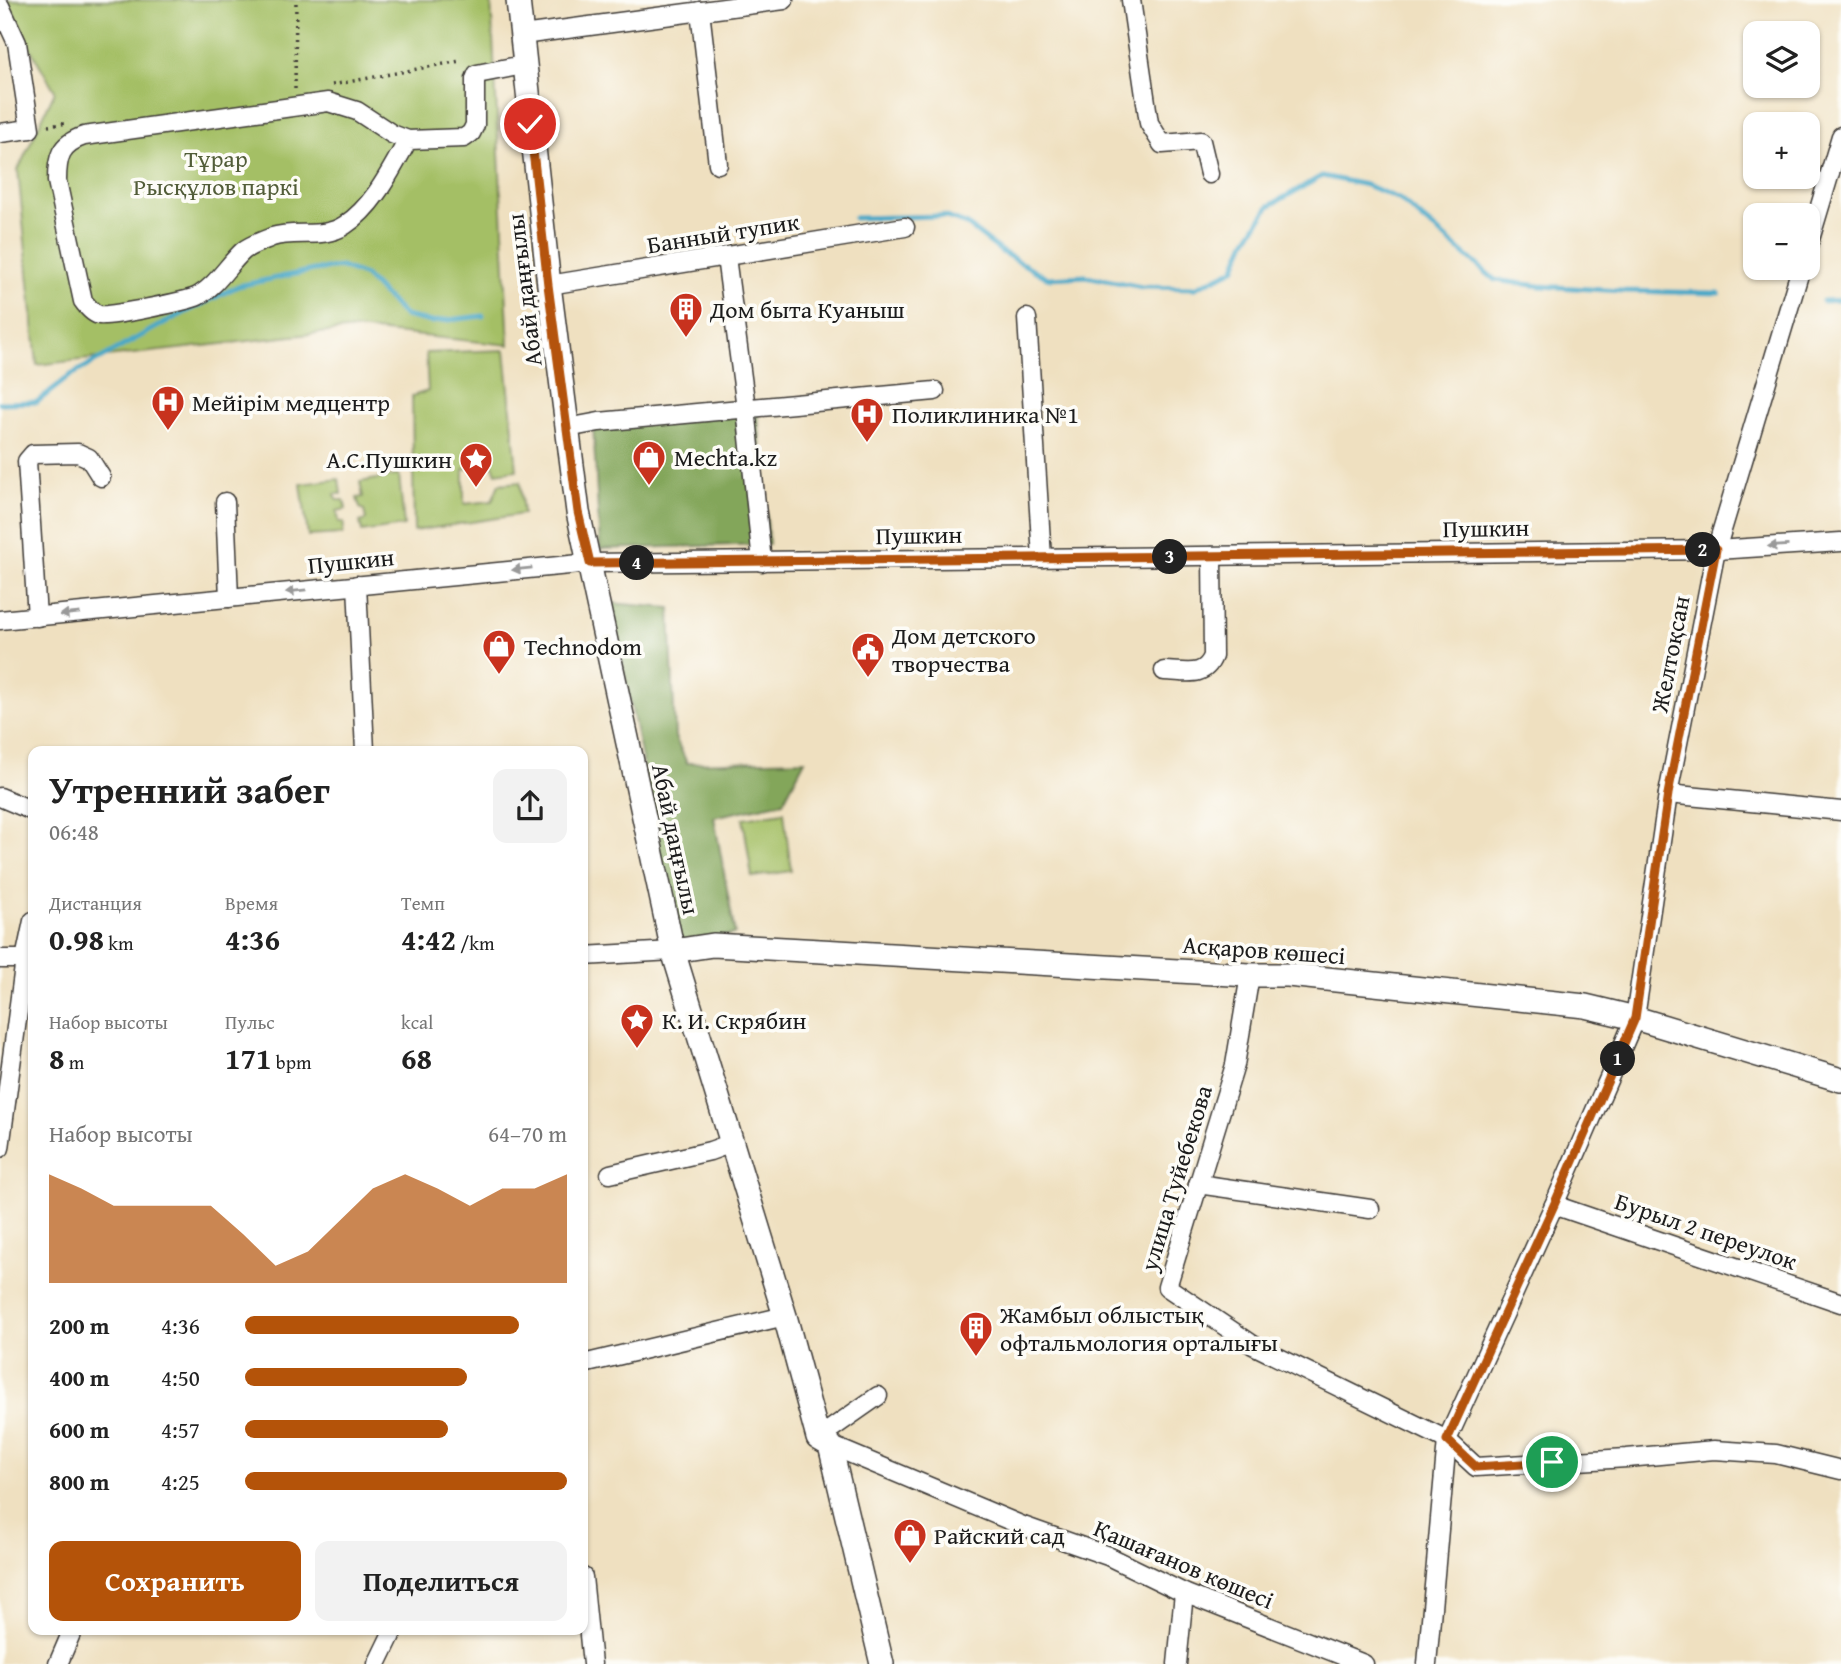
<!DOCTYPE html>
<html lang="ru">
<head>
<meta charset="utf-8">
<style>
	:root { --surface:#fff; --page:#f2f2f2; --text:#222; --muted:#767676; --accent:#b45309 }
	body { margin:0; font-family:"Gentium Book Plus",serif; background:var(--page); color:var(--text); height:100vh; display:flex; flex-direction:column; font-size:26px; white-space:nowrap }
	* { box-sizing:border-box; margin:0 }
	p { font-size:23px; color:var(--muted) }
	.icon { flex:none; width:38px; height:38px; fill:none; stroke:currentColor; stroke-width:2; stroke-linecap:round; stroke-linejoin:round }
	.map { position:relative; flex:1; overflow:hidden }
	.details { position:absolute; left:28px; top:746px; width:560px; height:889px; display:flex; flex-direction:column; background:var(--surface); border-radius:14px; box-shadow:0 2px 5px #0004 }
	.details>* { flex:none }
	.controls { position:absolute; left:1743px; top:21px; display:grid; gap:14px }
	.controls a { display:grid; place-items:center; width:77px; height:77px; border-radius:14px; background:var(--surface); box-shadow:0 2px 5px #0004; font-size:35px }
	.pin { position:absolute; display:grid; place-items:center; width:60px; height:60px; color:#fff; margin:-30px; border:4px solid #fff; border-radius:50%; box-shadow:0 2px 7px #0007 }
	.km { position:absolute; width:35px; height:35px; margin:-18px; border-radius:50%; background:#222; color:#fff; font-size:19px; line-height:35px; text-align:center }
	.round { display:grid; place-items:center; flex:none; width:74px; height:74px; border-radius:14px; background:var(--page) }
	.head { display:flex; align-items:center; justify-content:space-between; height:119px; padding:0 21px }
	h1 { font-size:38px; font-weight:800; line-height:52px }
	.figures { display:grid; grid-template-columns:repeat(3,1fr); gap:10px; height:119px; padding:7px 21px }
	.figures div { display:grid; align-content:center }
	.figures b { font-size:30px; font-weight:800 }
	.figures small { font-size:19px; font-weight:400 }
	.figures p { font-size:19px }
	.chart { height:196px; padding:14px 21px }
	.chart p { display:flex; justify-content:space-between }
	.chart svg { width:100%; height:126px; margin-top:7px; fill:var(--accent); opacity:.7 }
	.primary-button { display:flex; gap:14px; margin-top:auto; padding:14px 21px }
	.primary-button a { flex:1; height:80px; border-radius:14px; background:var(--accent); color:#fff; font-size:28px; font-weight:800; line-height:80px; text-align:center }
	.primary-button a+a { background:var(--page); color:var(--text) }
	ul { padding:0 21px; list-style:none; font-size:23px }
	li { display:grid; grid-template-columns:112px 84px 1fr; align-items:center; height:52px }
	li i { height:18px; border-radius:9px; background:var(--accent) }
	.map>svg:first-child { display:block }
	.green { fill:#a4bf65; stroke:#606e40; stroke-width:2 }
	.forest { fill:#83a65a; stroke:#50613b; stroke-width:2 }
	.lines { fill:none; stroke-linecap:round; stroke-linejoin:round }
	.stream { stroke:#48a8c7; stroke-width:5 }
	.minor-casing { stroke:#3c3935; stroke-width:21 }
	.major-casing { stroke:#3c3935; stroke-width:26 }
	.path { stroke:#3c3935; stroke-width:3.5; stroke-dasharray:2 5; stroke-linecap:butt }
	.minor { stroke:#fff; stroke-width:18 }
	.major { stroke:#fff; stroke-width:23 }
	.oneway { fill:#999 }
	.route-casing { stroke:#fff; stroke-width:14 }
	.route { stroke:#b45309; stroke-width:9 }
	.labels { text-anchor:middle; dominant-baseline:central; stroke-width:7; stroke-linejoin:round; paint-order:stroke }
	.park-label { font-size:24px; fill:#525d39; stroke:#fdfcf7 }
	.street-label { font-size:24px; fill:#1c1c1c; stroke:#fdfcf7 }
	.poi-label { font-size:24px; fill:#1c1c1c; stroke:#fdfcf7; text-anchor:start }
</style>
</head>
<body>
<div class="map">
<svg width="1841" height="1664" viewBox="0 0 1841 1664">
	<rect width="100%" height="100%" fill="#fdfcf7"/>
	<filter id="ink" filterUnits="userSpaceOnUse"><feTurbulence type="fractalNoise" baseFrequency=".0143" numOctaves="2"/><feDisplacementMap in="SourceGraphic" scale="14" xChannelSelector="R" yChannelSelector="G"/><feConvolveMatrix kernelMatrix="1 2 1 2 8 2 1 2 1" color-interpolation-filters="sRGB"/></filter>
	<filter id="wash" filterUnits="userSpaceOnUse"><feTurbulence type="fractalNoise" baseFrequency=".00686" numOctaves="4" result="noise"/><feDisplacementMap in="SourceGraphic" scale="28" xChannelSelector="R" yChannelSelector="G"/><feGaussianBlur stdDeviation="1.57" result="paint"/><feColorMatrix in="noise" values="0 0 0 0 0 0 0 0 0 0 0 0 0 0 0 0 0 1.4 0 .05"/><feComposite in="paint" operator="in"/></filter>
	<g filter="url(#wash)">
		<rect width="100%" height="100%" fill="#efe0c0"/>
		<g class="green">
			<polygon points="7,0 491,0 509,345 355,329 37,365 18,170 55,91 28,45"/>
			<polygon points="505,350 517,470 496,473 493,465 464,469 464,504 492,501 499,484 520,482 523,514 414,531 412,396 428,391 426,353"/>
			<polygon points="399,475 404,526 362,532 360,522 366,520 364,510 360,508 357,498 363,497 360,482"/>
			<polygon points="339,479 341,494 335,494 337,500 344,500 346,509 337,511 339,522 344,522 343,534 308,536 301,484"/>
			<polygon points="784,812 791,871 752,877 743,818"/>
		</g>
		<g class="forest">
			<polygon points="757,403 769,544 600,549 593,424"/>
			<polygon points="610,603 670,608 675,737 687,763 805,760 783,802 714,817 735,934 660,948 649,793"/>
		</g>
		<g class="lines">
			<g class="stream">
				<polyline points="854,218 943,216 966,224 1002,252 1048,278 1086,276 1142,287 1195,288 1234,269 1246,241 1269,206 1322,176 1366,185 1399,199 1495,280 1540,286 1622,291 1719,293"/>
				<polyline points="1823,301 1841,300"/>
				<polyline points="0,403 37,402 71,375 164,323 238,286 314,270 341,267 365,276 405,316 431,322 483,316"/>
			</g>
		</g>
	</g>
	<g filter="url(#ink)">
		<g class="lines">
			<defs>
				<g id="minor">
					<polyline points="1131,0 1149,123 1162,144 1201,141 1209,174"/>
					<polyline points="0,6 17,43 30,129 0,133"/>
					<polyline points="700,11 718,164"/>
					<polyline points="522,35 784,0"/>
					<path d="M408,140C391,170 374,206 345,225C323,240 295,229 272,237C263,241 250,245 243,251C228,265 217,285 198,296C188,301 109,317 99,315C92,313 87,306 83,301L57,181C57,157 60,144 84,136L328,102L357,111L392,134L408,140L464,138L471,133L475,125V79L477,74L523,65"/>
					<polyline points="1808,246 1841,136"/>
					<polyline points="726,257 746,408 762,562"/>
					<polyline points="549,285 905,227"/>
					<polyline points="1027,318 1042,558"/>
					<polyline points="567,428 599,422 935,391"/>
					<polyline points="225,502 229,598"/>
					<polyline points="357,585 365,751"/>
					<polyline points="37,617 27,461 33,454 78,453 89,458 101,477"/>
					<polyline points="0,620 590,563 1716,550 1841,542"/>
					<path d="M1164,671C1185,671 1204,679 1213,656L1212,556"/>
					<polyline points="1668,794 1841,811"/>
					<polyline points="0,797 33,811"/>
					<polyline points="583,956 673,951"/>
					<polyline points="0,959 33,959"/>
					<polyline points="1250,975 1235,1065 1167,1287 1253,1345 1447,1440 1476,1467 1627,1458 1714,1450 1776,1454 1841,1470"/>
					<polyline points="0,1148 25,959 33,921"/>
					<polyline points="610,1174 710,1151 732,1143"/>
					<polyline points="1198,1184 1370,1209"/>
					<polyline points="1554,1205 1841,1303"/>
					<polyline points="583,1364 785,1316"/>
					<polyline points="818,1438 878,1396"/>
					<polyline points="830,1445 1023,1526 1108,1556 1184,1593 1364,1664"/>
					<polyline points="583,1577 592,1664"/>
					<polyline points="58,1664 73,1629"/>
					<polyline points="377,1664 394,1629"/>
					<polyline points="1177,1664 1184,1593"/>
					<polyline points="1427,1664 1447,1440 1554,1205 1635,1018 1668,794 1716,550 1801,268"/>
				</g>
				<g id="major">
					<polyline points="518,0 549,285 578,512 673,951 785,1316 818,1438 830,1445 882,1664"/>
					<polyline points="673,951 713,945 1250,975 1288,975 1585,1006 1635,1018 1841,1080"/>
				</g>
			</defs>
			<use href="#minor" class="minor-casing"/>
			<use href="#major" class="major-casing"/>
			<g class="path">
				<polyline points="332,85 460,61"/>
				<polyline points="295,89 296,0"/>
				<polyline points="48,126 68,123"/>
			</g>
			<use href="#minor" class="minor"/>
			<use href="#major" class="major"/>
		</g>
		<defs><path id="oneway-solid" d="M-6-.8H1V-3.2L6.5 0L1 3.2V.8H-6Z" transform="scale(1.75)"/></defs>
		<g class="oneway">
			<use href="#oneway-solid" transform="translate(1778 546) rotate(177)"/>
			<use href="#oneway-solid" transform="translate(522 569) rotate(174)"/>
			<use href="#oneway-solid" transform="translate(296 591) rotate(174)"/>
			<use href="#oneway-solid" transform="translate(70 614) rotate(174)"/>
		</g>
	</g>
	<g class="lines" filter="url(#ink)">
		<defs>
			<polyline id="route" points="530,124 548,285 578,512 590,563 1716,550 1668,794 1635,1018 1554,1205 1447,1440 1476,1467 1552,1462"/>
		</defs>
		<use href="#route" class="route-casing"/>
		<use href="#route" class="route"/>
	</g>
	<defs>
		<symbol id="building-pin" viewBox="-11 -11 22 30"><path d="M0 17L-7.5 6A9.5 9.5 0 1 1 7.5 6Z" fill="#c8321e" stroke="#fdfcf7"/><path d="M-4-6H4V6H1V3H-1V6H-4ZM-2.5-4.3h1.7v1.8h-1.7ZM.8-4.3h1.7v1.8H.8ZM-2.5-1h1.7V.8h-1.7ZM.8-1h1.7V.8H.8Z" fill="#fff"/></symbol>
		<symbol id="hospital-pin" viewBox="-11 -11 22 30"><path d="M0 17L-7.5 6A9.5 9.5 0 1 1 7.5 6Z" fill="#c8321e" stroke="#fdfcf7"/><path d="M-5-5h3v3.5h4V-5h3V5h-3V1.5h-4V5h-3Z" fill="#fff"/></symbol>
		<symbol id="shop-pin" viewBox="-11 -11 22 30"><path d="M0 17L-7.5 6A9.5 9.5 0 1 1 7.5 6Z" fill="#c8321e" stroke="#fdfcf7"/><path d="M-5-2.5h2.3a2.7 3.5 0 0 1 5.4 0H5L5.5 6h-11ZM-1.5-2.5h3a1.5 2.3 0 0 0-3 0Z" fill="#fff"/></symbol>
		<symbol id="sight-pin" viewBox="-11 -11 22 30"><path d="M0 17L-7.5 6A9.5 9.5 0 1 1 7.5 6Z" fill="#c8321e" stroke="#fdfcf7"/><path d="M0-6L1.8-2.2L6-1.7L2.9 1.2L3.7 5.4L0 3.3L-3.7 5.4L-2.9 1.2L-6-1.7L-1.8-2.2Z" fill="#fff"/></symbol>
		<symbol id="civic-pin" viewBox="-11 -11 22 30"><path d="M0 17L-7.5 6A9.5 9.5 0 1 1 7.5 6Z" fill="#c8321e" stroke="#fdfcf7"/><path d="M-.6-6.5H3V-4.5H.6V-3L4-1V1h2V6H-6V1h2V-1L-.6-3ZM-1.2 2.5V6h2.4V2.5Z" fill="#fff"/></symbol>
	</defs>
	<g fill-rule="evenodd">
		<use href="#building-pin" x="667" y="290" width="38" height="52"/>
		<use href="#hospital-pin" x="149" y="383" width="38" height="52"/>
		<use href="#hospital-pin" x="848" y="395" width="38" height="52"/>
		<use href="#shop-pin" x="630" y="438" width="38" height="52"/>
		<use href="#sight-pin" x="457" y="440" width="38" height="52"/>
		<use href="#shop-pin" x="480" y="627" width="38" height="52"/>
		<use href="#civic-pin" x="849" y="630" width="38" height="52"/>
		<use href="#sight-pin" x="618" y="1001" width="38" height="52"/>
		<use href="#building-pin" x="957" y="1309" width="38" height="52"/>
		<use href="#shop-pin" x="891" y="1516" width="38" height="52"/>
	</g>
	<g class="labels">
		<g class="park-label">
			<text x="216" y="158">Тұрар<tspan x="216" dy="28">Рысқұлов паркі</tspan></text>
		</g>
		<g class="street-label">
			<text transform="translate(723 233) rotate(-9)">Банный тупик</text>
			<text transform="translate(524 290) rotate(-97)">Абай даңғылы</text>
			<text transform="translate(1486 528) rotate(-1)">Пушкин</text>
			<text transform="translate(919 535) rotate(-1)">Пушкин</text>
			<text transform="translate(351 561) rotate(-6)">Пушкин</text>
			<text transform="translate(1670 654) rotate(-79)">Желтоқсан</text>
			<text transform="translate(676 839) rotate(78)">Абай даңғылы</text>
			<text transform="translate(1264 950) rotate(4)">Асқаров көшесі</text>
			<text transform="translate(1176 1178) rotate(-73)">улица Туйебекова</text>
			<text transform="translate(1706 1231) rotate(19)">Бурыл 2 переулок</text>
			<text transform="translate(1184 1564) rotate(23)">Қашағанов көшесі</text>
		</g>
		<g class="poi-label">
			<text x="710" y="309">Дом быта Куаныш</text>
			<text x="192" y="402">Мейірім медцентр</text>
			<text x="892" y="414">Поликлиника №1</text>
			<text x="674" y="457">Mechta.kz</text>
			<text x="452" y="459" text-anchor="end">А.С.Пушкин</text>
			<text x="892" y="635">Дом детского<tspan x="892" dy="28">творчества</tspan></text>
			<text x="524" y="646">Technodom</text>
			<text x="662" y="1020">К. И. Скрябин</text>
			<text x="1000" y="1314">Жамбыл облыстық<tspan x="1000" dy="28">офтальмология орталығы</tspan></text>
			<text x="934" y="1535">Райский сад</text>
		</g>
	</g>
</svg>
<div class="controls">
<a><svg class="icon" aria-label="layers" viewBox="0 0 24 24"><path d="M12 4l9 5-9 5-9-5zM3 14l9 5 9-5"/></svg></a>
<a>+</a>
<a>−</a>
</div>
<div class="pin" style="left:1552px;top:1462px;background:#1e9e55"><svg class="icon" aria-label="arrive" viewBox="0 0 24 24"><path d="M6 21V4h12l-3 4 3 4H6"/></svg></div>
<div class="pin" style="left:530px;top:124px;background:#d93025"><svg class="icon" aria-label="check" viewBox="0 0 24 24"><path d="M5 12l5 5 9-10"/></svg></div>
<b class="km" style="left:1618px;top:1059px">1</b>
<b class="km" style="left:1703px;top:550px">2</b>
<b class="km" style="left:1170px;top:557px">3</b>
<b class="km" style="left:637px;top:563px">4</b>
<section class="details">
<div class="head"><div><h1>Утренний забег</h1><p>06:48</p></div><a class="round"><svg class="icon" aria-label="share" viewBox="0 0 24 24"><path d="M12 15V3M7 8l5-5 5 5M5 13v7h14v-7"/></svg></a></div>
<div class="figures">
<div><p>Дистанция</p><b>0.98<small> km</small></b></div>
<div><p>Время</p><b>4:36</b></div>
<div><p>Темп</p><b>4:42<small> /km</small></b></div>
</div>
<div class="figures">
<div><p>Набор высоты</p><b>8<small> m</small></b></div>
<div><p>Пульс</p><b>171<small> bpm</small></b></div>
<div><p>kcal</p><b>68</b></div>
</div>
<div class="chart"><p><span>Набор высоты</span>64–70 m</p>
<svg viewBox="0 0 160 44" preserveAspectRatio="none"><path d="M0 44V6L10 11L20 17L30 17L40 17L50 17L60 27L70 38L80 33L90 22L100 11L110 6L120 11L130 17L140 11L150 11L160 6V44z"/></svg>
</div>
<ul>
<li><b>200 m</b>4:36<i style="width:85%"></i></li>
<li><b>400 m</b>4:50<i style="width:69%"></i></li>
<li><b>600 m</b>4:57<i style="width:63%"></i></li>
<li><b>800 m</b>4:25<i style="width:100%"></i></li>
</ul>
<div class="primary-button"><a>Сохранить</a><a>Поделиться</a></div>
</section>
</div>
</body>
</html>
